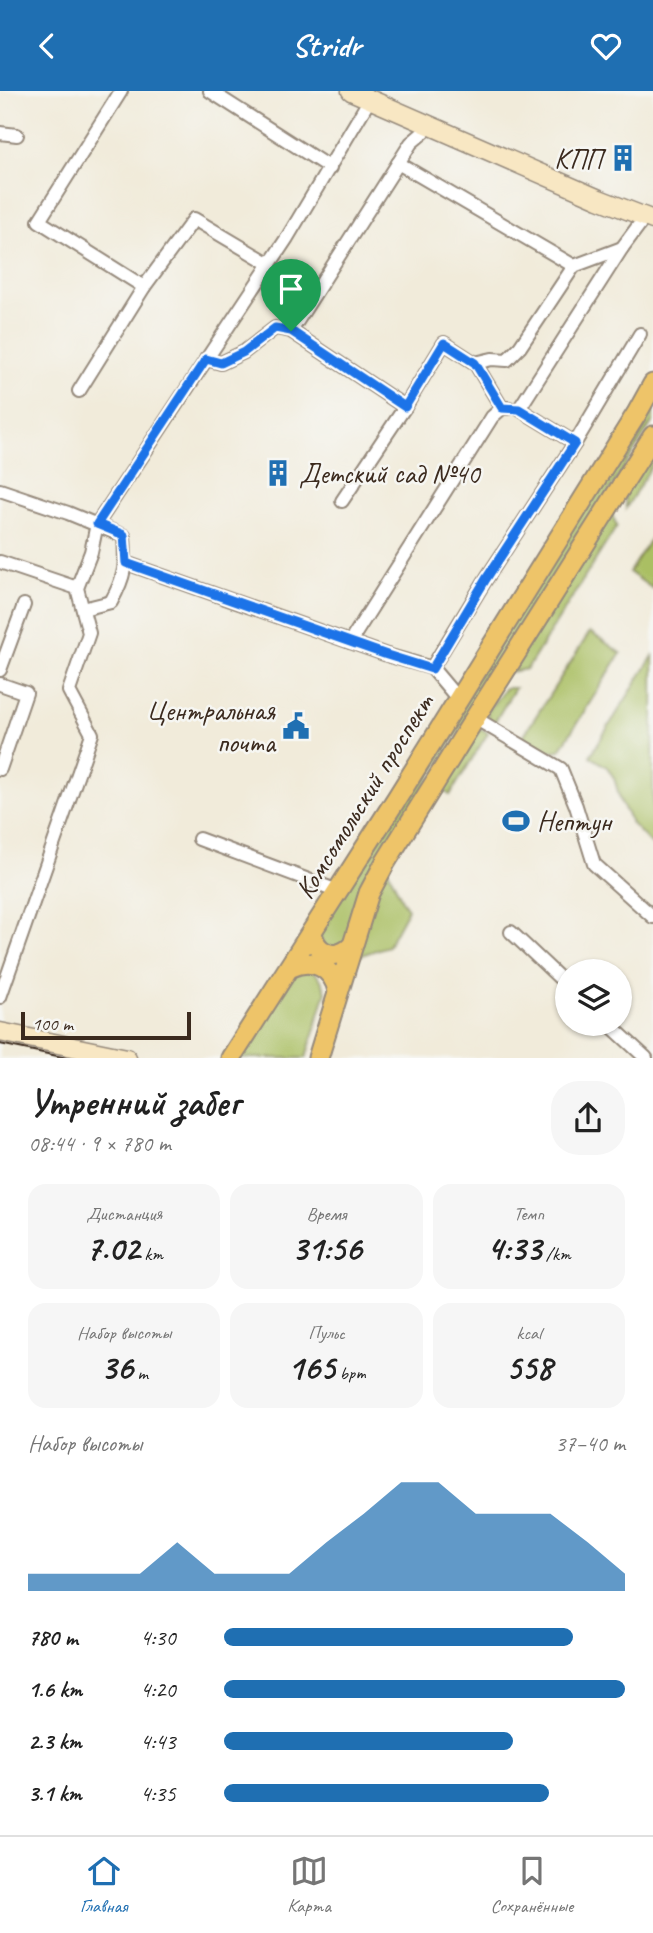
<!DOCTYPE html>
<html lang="ru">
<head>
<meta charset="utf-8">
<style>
	:root { --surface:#fff; --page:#f6f6f6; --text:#222; --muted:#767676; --line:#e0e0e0; --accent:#1f6fb2 }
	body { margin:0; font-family:Caveat,sans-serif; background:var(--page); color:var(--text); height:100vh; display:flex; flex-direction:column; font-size:26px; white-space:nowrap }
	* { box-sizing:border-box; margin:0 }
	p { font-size:23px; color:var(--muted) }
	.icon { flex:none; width:38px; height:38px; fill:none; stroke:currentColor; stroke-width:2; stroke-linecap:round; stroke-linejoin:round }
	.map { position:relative; height:967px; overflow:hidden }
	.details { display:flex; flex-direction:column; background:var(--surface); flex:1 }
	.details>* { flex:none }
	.tools { position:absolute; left:555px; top:868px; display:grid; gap:14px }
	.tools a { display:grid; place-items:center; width:77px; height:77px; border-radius:50%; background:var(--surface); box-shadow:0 2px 5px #0004; font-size:35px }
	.scale { position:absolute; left:21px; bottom:18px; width:170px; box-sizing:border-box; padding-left:7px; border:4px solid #3b2a1e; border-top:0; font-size:19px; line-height:24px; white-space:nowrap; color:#3b2a1e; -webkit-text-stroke:5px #f6f6f2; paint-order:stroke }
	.pin { position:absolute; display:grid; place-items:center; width:60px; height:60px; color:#fff; margin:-72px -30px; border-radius:50% 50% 50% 0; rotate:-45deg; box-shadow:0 0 7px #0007 }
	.pin .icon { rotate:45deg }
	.round { display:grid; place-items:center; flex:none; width:74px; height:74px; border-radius:28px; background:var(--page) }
	.summary { display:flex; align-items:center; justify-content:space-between; height:119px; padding:0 28px }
	h1 { font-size:38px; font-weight:800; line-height:52px }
	.stats { display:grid; grid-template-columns:repeat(3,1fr); gap:10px; height:119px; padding:7px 28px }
	.stats div { display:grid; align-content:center; border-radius:18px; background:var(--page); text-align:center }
	.stats b { font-size:35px; font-weight:800 }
	.stats small { font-size:19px; font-weight:400 }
	.stats p { font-size:19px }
	.chart { height:196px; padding:14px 28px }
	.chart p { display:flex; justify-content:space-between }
	.chart svg { width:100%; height:126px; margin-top:7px; fill:var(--accent); opacity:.7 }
	ul { padding:0 28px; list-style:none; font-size:23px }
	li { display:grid; grid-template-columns:112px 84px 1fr; align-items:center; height:52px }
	li i { height:18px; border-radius:9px; background:var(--accent) }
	header { display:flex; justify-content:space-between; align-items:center; height:91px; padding:0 28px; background:var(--accent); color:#fff; font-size:32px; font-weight:800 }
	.tab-bar { display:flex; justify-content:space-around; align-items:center; height:98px; border-top:2px solid var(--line); background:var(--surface); font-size:19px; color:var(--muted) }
	.tab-bar a { display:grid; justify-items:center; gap:4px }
	.tab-bar .active { color:var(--accent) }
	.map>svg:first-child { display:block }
	.grass { fill:#aabf63; stroke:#727440; stroke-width:2 }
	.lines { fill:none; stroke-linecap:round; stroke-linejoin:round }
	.street-casing { stroke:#968a7c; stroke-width:16 }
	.secondary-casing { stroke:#968a7c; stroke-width:21 }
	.primary-casing { stroke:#968a7c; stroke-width:23 }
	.street { stroke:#fff; stroke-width:12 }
	.secondary { stroke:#f8e7c3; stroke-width:18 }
	.primary { stroke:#eec469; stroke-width:19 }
	.tram { stroke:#3b2a1e; stroke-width:2 }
	.route-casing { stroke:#fff; stroke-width:14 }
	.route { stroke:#1a73e8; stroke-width:9 }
	.labels { text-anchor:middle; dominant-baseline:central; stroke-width:5; stroke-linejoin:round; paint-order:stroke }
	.poi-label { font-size:28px; fill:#3b2a1e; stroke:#f6f6f2; text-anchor:end }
	.street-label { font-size:28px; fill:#3b2a1e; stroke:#f6f6f2 }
</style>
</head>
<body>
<header><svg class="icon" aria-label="back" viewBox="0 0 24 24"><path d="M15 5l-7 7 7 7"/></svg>Stridr<svg class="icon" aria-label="heart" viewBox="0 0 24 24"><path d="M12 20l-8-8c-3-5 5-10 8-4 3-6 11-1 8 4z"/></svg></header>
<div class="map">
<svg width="653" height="967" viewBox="0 0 653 967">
	<rect width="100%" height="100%" fill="#f6f6f2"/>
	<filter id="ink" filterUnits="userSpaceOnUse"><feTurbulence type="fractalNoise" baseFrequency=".0143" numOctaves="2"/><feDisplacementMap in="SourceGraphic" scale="14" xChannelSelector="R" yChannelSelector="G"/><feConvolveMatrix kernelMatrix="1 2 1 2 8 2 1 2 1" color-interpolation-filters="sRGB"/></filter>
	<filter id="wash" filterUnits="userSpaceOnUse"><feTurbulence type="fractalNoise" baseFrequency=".00686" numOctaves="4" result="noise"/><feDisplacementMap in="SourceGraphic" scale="28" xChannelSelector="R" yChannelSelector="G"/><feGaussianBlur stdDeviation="1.57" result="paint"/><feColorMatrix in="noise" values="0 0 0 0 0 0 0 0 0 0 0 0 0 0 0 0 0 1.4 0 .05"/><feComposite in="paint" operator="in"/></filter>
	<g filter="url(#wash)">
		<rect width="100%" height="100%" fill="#f1ebda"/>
		<g class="grass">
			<polygon points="653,305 653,330 411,717 345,855 329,860 317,842"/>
			<polygon points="653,354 653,373 626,417 624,400"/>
			<polygon points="611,421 617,435 527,578 510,581"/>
			<polygon points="653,444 653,498 629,481"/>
			<polygon points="590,541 621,562 560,659 543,661 522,647"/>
			<polygon points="653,565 653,755 632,733 621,711 614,687 607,676 590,665"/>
			<polygon points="505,597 515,597 494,632 489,628 487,621"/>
			<polygon points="482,638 488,642 450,704 438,696 473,640"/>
			<polygon points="385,772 403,811 408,818 388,855 347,869"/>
			<polygon points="297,880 314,881 320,887 326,900 306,967 239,967"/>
		</g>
	</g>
	<g filter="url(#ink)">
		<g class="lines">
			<defs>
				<g id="street">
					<polyline points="121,0 39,130 144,196"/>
					<polyline points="210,0 330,77"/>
					<polyline points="0,42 17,44"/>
					<polyline points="398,72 574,175 622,157"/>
					<polyline points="291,240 411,52 431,35"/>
					<polyline points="206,268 221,272 244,261 275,237 291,240 405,316 444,252 475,272 502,317"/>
					<polyline points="475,272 492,268 507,269 520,256 574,175"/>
					<polyline points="79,300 144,196 194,128 270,173"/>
					<polyline points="575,352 640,243"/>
					<path d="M0,399L68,422L124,445C126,474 126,484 111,511L83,518"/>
					<polyline points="342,410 405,316"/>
					<polyline points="0,471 77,497"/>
					<polyline points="126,472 387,564 432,577"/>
					<polyline points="350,551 492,326 502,317 509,317"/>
					<polyline points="0,579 24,514"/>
					<polyline points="0,593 26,602 0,678"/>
					<polyline points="458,608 432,577 486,488 575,352 519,318 622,157 645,126"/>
					<polyline points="475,627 561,678 576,715 594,773 653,826"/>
					<polyline points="199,748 338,800"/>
					<polyline points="511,841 567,894"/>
					<polyline points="0,906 92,643 69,600 89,542 77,497 91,461 97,433 287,147 370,8"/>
					<polyline points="609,933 646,967"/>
				</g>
				<g id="secondary">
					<polyline points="351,0 599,108 653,129"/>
					<polyline points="0,941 127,967"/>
				</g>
				<g id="primary">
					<path d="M312,841C315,863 336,871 352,855"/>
					<path d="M291,876C313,866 333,877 338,900"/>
					<polyline points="231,967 397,707 637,322 653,293"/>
					<polyline points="318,967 369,802 385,772 475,627 653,345"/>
				</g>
			</defs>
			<use href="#street" class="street-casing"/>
			<use href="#secondary" class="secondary-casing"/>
			<use href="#primary" class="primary-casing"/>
			<use href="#street" class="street"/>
			<use href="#secondary" class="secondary"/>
			<use href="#primary" class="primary"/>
			<polyline class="tram" points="0,953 67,967"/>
		</g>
	</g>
	<g class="lines" filter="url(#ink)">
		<defs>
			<polygon id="route" points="275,237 291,240 405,316 444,252 475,272 502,317 519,318 575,352 486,488 432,578 387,564 126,472 124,444 97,433 206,268 221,272 244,261"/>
		</defs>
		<use href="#route" class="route-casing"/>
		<use href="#route" class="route"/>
	</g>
	<defs>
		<symbol id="building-bare" viewBox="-9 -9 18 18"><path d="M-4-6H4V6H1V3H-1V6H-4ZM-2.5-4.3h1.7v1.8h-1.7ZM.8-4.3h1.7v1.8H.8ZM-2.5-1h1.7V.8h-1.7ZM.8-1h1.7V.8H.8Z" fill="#1f6fb2" stroke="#f6f6f2" stroke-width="2.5" paint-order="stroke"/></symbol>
		<symbol id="civic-bare" viewBox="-9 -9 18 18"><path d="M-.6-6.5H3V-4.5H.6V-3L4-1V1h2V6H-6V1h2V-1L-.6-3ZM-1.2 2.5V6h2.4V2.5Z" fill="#1f6fb2" stroke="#f6f6f2" stroke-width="2.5" paint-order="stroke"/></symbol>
		<symbol id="stadium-bare" viewBox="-9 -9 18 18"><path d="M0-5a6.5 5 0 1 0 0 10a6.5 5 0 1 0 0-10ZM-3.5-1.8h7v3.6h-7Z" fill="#1f6fb2" stroke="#f6f6f2" stroke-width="2.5" paint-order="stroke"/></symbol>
	</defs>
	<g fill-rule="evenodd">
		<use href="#building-bare" x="604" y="48" width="38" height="38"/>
		<use href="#building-bare" x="259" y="363" width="38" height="38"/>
		<use href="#civic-bare" x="277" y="616" width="38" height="38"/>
		<use href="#stadium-bare" x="497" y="711" width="38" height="38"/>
	</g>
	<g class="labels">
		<g class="poi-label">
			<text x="602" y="67">КПП</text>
			<text x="299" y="382" text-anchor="start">Детский сад №40</text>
			<text x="275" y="619">Центральная<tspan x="275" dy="32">почта</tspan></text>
			<text x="537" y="730" text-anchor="start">Нептун</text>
		</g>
		<g class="street-label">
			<text transform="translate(364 705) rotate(-58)">Комсомольский проспект</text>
		</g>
	</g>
</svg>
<div class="tools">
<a><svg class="icon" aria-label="layers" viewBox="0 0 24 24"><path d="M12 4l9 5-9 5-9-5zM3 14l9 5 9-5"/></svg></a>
</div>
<div class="scale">100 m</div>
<div class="pin" style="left:291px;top:240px;background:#1e9e55"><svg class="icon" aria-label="arrive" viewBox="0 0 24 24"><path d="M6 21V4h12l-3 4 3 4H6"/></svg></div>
</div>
<section class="details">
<div class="summary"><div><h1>Утренний забег</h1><p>08:44 · 9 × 780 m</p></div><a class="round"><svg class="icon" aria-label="share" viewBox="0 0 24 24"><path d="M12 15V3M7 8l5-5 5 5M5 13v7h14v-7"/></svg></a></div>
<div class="stats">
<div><p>Дистанция</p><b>7.02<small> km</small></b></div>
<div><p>Время</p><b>31:56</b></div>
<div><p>Темп</p><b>4:33<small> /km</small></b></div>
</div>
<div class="stats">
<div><p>Набор высоты</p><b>36<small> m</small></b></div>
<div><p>Пульс</p><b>165<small> bpm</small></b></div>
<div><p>kcal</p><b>558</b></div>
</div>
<div class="chart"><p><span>Набор высоты</span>37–40 m</p>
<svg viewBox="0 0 160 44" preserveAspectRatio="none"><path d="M0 44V38L10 38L20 38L30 38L40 27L50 38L60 38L70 38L80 27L90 17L100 6L110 6L120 17L130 17L140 17L150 27L160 38V44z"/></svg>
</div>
<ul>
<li><b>780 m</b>4:30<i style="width:87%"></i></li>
<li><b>1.6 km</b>4:20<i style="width:100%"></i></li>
<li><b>2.3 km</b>4:43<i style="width:72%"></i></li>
<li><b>3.1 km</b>4:35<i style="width:81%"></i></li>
</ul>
</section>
<nav class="tab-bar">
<a class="active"><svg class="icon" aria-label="home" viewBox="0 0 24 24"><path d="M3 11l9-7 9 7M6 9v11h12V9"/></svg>Главная</a>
<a><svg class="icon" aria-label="map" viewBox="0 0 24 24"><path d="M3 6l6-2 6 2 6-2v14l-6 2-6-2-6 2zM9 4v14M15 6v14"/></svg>Карта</a>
<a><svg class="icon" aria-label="saved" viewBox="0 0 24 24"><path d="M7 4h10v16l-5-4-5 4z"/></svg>Сохранённые</a>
</nav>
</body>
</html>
